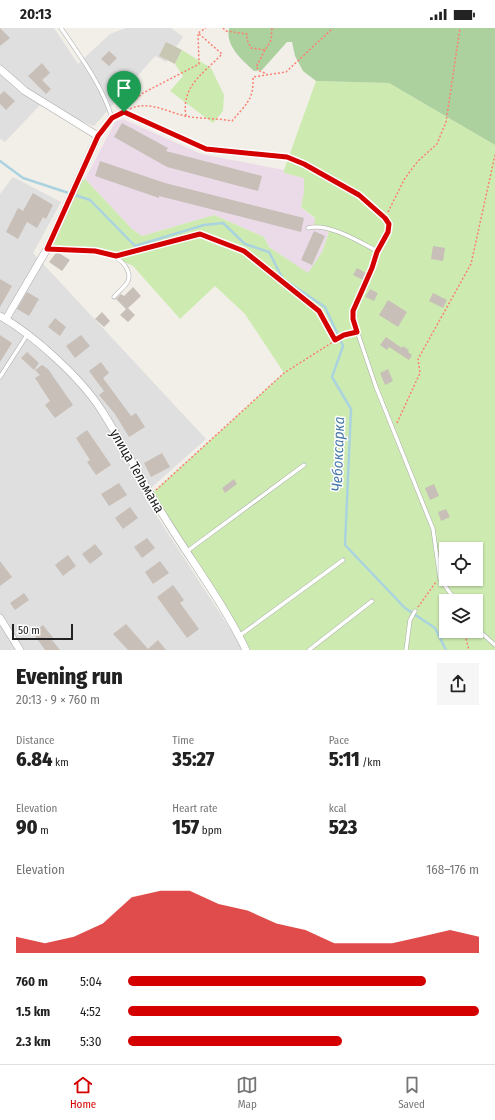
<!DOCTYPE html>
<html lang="en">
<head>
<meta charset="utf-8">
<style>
	:root { --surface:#fff; --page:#f6f6f6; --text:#222; --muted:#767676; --line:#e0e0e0; --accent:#d40000 }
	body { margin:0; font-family:"Fira Sans Condensed",sans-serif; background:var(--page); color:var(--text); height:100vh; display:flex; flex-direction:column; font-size:15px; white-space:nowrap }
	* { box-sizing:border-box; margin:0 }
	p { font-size:13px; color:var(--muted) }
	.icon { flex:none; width:22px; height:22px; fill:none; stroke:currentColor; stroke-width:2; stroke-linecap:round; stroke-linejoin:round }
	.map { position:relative; height:622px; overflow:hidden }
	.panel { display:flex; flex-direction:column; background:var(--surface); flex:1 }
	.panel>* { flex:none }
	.fabs { position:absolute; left:439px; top:514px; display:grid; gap:8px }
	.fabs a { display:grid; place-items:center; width:44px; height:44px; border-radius:0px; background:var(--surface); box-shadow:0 1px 3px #0004; font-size:20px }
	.scale { position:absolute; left:12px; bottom:10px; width:61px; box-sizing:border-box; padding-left:4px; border:2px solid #222; border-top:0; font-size:11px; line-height:14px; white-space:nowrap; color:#222; -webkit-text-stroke:3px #fff; paint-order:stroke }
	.pin { position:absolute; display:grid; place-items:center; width:34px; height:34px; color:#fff; margin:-41px -17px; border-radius:50% 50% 50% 0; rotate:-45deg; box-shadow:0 0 4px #0007 }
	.pin .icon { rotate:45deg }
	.round { display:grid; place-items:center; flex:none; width:42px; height:42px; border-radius:0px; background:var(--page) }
	.summary { display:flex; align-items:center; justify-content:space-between; height:68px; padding:0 16px }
	h1 { font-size:22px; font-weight:800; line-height:30px }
	.stats { display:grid; grid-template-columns:repeat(3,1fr); gap:6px; height:68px; padding:4px 16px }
	.stats div { display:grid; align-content:center }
	.stats b { font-size:20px; font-weight:800 }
	.stats small { font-size:11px; font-weight:400 }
	.stats p { font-size:11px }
	.chart { height:112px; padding:8px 16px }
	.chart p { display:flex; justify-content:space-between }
	.chart svg { width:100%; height:72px; margin-top:4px; fill:var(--accent); opacity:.7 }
	ul { padding:0 16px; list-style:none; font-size:13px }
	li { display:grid; grid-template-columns:64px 48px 1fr; align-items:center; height:30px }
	li i { height:10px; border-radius:5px; background:var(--accent) }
	.status { display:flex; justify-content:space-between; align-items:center; height:28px; padding:0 20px; background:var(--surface); direction:ltr }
	.status svg { height:11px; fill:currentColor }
	.dock { display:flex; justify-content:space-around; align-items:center; height:56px; border-top:1px solid var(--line); background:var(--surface); font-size:11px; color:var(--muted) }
	.dock a { display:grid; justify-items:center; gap:2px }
	.dock .active { color:var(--accent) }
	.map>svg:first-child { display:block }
	.residential { fill:#e0dfdf }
	.industrial { fill:#ebdbe8 }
	.construction { fill:#c7c7b4 }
	.grass { fill:#cdebb0; fill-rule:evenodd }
	.forest { fill:#add19e }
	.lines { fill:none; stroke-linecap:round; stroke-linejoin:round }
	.stream { stroke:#aad3df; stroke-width:2.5 }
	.building { fill:#c7bfb8 }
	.lane-casing { stroke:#a9a9a9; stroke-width:4.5 }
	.street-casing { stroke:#a9a9a9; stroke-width:8 }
	.path { stroke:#fa8072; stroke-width:1.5; stroke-dasharray:2 2; stroke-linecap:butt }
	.lane { stroke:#fff; stroke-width:3.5 }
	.street { stroke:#fff; stroke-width:7 }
	.route-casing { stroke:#fff; stroke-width:8 }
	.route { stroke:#d40000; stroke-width:5 }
	.labels { text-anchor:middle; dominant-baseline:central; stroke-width:3; stroke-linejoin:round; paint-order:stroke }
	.street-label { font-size:14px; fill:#222; stroke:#fff }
	.water-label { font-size:15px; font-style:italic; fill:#4a7aab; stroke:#fff }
</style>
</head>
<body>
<div class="status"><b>20:13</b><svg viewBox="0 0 49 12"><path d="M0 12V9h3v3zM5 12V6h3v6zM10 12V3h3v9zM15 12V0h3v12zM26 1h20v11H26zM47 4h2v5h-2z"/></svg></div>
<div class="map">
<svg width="495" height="622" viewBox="0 0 495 622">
	<rect width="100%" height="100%" fill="#f2efe9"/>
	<g class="residential">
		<polygon points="0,0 54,0 78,36 110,6 126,0 171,0 183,9 166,34 155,28 94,98 40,77 5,114 0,111"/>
		<polygon points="13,149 61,174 33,225 206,411 143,467 236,610 242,622 0,622 0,166"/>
	</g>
	<polygon class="industrial" points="123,91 201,126 284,142 284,145 305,150 305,164 301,179 329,203 322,224 308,246 269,219 264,209 214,187 142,208 132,201 85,151 115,94"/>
	<polygon class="construction" points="166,14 182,22 175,36 159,28"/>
	<g class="grass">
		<polygon points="182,22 211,40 224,67 223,83 213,95 170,63 183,48 175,36"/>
		<path d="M316,53L389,55L495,117V622H246L150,467L284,345L245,286L215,258L180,291L133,238L97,221H47L77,155L85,151L132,201L142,208L214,187L264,209L269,219L308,245L322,224L329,204L314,198L315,190L301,179L304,164V150L284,145V142ZM446,521H476V551H446ZM446,573H476V603H446Z"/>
	</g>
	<path class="forest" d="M229,0H495V117L389,55L316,53L303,43L295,28L292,14H287L262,42L254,43C242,32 225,18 229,0Z"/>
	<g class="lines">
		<polyline class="stream" points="0,133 23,150 90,172 135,218 204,197 223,195 245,216 269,224 283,251 325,279 343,318 332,349 351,381 345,517 405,580 435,600 446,622"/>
	</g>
	<g class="building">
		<polygon points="0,0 10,10 0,18"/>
		<polygon points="109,23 117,30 109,38 101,31"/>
		<polygon points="42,35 50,45 42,52 51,61 46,66 28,48"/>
		<polygon points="4,63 15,73 6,82 0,76 0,67"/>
		<polygon points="122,95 168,120 166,123 262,148 258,163 167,139 114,109"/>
		<polygon points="100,133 165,155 304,190 301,204 159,168 159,170 95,148"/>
		<polygon points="33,165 53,177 46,191 43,189 37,200 27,194 18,211 6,204 18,180 23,183"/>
		<polygon points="314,203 325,208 312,237 301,232"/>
		<polygon points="433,218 445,220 443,233 431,231"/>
		<polygon points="56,225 59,225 70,232 62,243 49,234"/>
		<polygon points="357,240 366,245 363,252 353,247"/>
		<polygon points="0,251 12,258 0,279"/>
		<polygon points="133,259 141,268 128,280 135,287 128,294 120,287 126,281 116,271 121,266 124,268"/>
		<polygon points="370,261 378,265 374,273 365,269"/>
		<polygon points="27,264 39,271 29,288 17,281"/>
		<polygon points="433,265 447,272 443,280 429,273"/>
		<polygon points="388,272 407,284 398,299 379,287"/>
		<polygon points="102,284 110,293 104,299 95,291"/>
		<polygon points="55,290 66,299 60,308 48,299"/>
		<polygon points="0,307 12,315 0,334"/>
		<polygon points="81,307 90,318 75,330 66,318"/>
		<polygon points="386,309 402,320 403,318 409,322 408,324 412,327 409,332 389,319 387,322 380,317"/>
		<polygon points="27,324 39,335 34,342 21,330"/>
		<polygon points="101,334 109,345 103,350 131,388 136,385 145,399 129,409 115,386 99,367 104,363 89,343"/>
		<polygon points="42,337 48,341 73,377 55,390 45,377 50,373 35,350 40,347 35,342"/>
		<polygon points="388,341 393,353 385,357 380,345"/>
		<polygon points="87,402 111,437 96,447 87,434 90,432 76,410"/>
		<polygon points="162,425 170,439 151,449 144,435"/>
		<polygon points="234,451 237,456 225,465 222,460"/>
		<polygon points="119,455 127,467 109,478 101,466"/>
		<polygon points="434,456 439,468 430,472 425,460"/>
		<polygon points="130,479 138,490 123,501 115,490"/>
		<polygon points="446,481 450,489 441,493 438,484"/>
		<polygon points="147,510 155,520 142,530 134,519"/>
		<polygon points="95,516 103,526 90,536 82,526"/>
		<polygon points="68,527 76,538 63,548 55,537"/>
		<polygon points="0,533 12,549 0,558"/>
		<polygon points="160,533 169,545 153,556 145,544"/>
		<polygon points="173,557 184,572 180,575 199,601 187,610 157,569"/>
		<polygon points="24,565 29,572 15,582 10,575"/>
		<polygon points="126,596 148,621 158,612 166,622 128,622 113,606"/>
		<polygon points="43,597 54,611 52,612 60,622 45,622 33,605"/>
	</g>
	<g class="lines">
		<defs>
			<g id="lane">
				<path d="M61,0C80,28 102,57 112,90L98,108"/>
				<polyline points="112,90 123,84 206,121 287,129 304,136 359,167 385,190 389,196 388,204 377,223 372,240 353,283 353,291 376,359 433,501 440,551 456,573"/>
				<path d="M308,200C327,194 360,214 377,223"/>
				<path d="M47,221C69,223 117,218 127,241C129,245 130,249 128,253C126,258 118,264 114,269"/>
				<polyline points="0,349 27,307"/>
				<polyline points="186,524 304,437"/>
				<polyline points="476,600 495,617"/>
				<polyline points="239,608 343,532"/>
				<polyline points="309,622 372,573"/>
				<polyline points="406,622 410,592 415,583"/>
			</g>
			<g id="street">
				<polyline points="0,41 25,63 98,108 47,221 6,291"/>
				<path d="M0,288C34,307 81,350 102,383C124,418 143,455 165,490C192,534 224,576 246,622"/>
				<polyline points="0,590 20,622"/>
			</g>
		</defs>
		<use href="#lane" class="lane-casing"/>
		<use href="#street" class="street-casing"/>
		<g class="path">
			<polyline points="223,0 226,3 247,6 247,12 251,20 265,22 271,12 272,0"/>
			<polyline points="265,22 256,39 260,43 267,46"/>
			<polyline points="127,79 143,65 199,36 198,5 206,0"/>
			<path d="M130,81C147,72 168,84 185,88C200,91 216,90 232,93C246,76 254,72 253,49L286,44L333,0"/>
			<path d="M186,88C181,58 203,46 222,26L198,5"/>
			<polyline points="388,184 405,150 418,133 437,116 446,94 460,0"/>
			<polyline points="121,227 200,206 244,223 319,283 335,312"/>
			<polyline points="397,395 420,345 418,331 471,236 495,127"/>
			<polyline points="156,462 284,345 344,307 351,305"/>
			<polyline points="443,567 447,573"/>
			<polyline points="418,579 436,554"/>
			<polyline points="464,603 469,622"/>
		</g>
		<use href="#lane" class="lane"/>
		<use href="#street" class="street"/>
	</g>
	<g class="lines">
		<defs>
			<polygon id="route" points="124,84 206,121 287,129 304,136 359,167 385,190 389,196 388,204 377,224 372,240 353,283 353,291 357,304 344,307 335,312 319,283 244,223 200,206 116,228 95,223 47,221 98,108 112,90"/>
		</defs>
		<use href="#route" class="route-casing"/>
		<use href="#route" class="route"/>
	</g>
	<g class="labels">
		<g class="street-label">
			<text transform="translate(137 443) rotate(60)">улица Тельмана</text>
		</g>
		<g class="water-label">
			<text transform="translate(338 426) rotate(-88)">Чебоксарка</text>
		</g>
	</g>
</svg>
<div class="fabs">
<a><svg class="icon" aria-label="locate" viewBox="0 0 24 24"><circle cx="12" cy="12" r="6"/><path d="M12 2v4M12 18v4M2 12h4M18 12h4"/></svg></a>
<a><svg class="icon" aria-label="layers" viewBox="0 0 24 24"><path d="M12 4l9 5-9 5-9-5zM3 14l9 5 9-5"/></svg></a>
</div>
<div class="scale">50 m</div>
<div class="pin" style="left:124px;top:84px;background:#1e9e55"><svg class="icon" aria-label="arrive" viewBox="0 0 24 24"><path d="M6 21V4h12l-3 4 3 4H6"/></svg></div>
</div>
<section class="panel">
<div class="summary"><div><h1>Evening run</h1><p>20:13 · 9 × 760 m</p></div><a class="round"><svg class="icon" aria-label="share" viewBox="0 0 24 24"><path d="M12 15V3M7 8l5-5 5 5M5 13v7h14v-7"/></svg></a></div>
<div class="stats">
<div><p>Distance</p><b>6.84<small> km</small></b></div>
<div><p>Time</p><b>35:27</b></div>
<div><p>Pace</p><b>5:11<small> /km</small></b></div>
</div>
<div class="stats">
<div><p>Elevation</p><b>90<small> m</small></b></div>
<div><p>Heart rate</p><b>157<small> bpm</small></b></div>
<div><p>kcal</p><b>523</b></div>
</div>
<div class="chart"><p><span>Elevation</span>168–176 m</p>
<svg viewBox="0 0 160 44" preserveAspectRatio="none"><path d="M0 44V34L10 38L20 34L30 26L40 10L50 6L60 6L70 14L80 18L90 26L100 30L110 38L120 38L130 38L140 34L150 30L160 34V44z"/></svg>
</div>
<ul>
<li><b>760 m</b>5:04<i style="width:85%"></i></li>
<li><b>1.5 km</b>4:52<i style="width:100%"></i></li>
<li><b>2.3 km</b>5:30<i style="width:61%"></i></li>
</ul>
</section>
<nav class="dock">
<a class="active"><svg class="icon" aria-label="home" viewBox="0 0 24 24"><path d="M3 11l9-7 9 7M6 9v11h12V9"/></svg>Home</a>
<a><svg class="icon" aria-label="map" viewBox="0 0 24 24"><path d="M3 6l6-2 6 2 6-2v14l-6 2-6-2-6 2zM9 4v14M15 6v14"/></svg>Map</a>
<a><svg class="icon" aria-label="saved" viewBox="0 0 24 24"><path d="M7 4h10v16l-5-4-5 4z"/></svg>Saved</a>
</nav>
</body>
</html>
